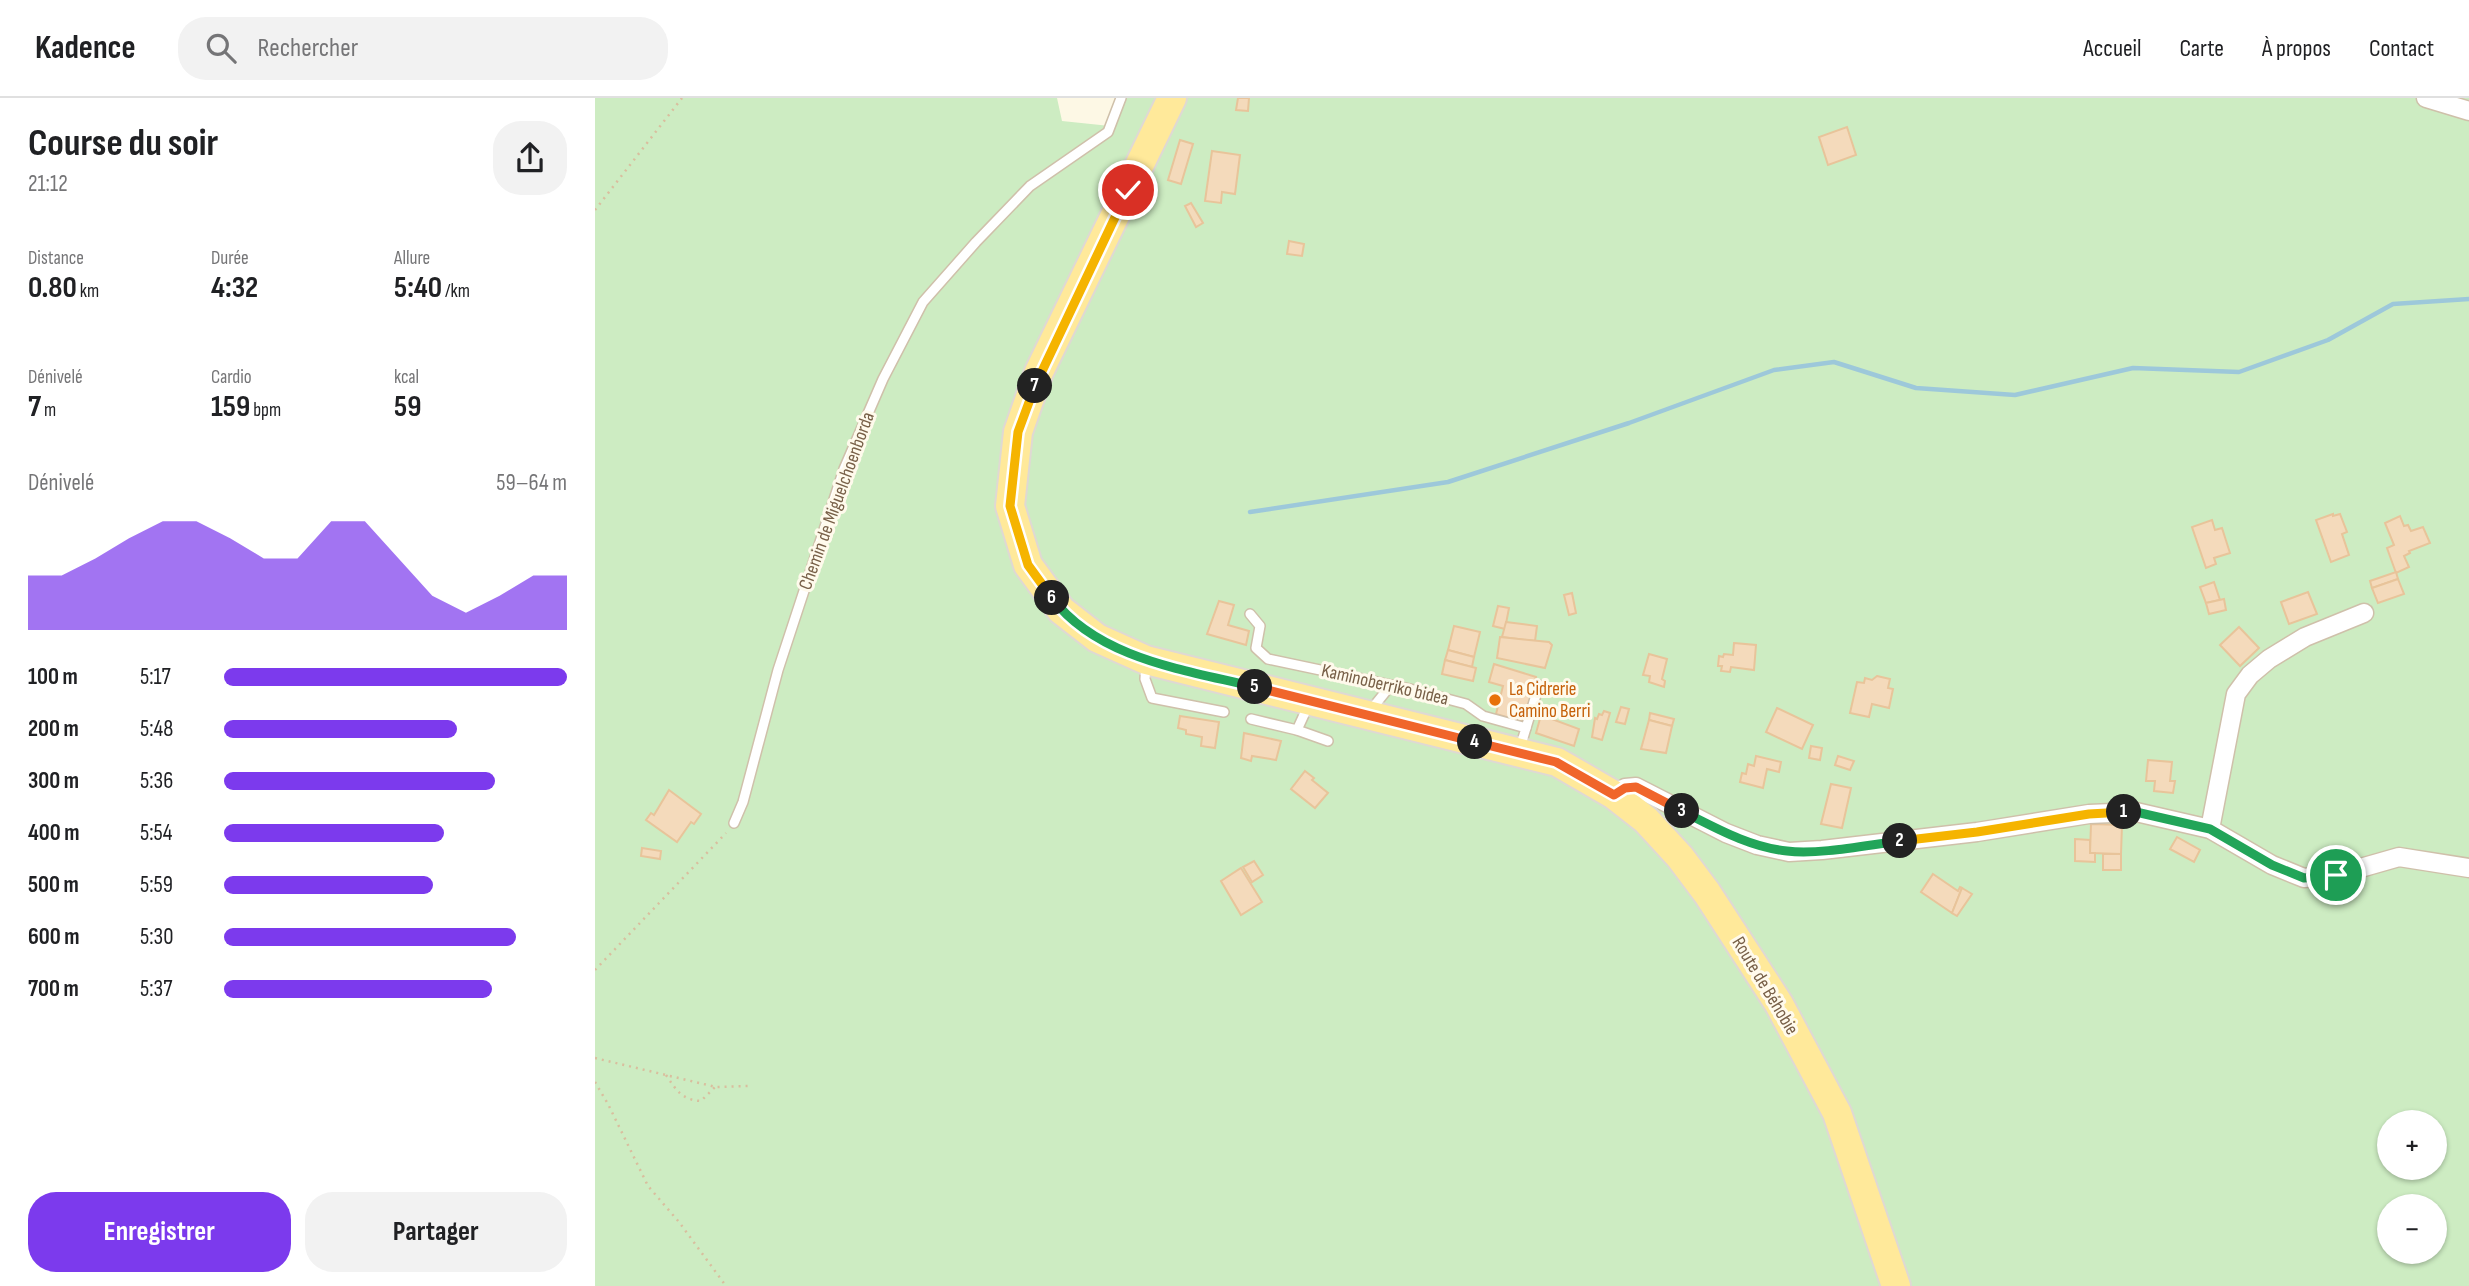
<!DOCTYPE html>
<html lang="fr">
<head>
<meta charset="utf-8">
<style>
	:root { --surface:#fff; --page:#f2f2f2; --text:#202124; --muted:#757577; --line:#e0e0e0; --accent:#7c3aed }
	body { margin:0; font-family:"Sofia Sans Condensed",sans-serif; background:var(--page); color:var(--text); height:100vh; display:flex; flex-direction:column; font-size:26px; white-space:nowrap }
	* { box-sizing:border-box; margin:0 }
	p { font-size:23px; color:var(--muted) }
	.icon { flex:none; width:38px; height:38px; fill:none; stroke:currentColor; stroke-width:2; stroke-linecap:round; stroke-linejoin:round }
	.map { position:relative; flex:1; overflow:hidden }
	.sheet { display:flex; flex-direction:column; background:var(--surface); width:595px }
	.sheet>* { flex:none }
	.controls { position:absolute; left:1782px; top:1012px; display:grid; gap:14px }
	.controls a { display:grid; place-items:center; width:70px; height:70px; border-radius:50%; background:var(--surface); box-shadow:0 2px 5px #0004; font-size:35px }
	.pin { position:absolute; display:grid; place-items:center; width:60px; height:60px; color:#fff; margin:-30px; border:4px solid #fff; border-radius:50%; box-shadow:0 2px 7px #0007 }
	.km { position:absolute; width:35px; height:35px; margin:-18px; border-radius:50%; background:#222; color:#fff; font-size:19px; line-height:35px; text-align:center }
	.round { display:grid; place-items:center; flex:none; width:74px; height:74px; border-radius:28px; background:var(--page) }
	.head { display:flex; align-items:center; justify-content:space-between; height:119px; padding:0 28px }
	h1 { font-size:38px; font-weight:700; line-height:52px }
	.figures { display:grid; grid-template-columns:repeat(3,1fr); gap:10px; height:119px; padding:7px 28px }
	.figures div { display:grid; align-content:center }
	.figures b { font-size:30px; font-weight:700 }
	.figures small { font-size:19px; font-weight:400 }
	.figures p { font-size:19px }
	.chart { height:196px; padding:14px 28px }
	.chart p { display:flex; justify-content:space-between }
	.chart svg { width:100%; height:126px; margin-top:7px; fill:var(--accent); opacity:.7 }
	.action { display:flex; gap:14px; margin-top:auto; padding:14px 28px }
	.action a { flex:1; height:80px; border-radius:28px; background:var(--accent); color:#fff; font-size:28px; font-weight:700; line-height:80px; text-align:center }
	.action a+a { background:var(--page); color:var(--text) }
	ul { padding:0 28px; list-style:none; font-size:23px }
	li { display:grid; grid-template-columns:112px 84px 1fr; align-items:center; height:52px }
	li i { height:18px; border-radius:9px; background:var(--accent) }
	header { display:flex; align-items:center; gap:42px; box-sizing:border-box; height:98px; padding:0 35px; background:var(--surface); border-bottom:2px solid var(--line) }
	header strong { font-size:33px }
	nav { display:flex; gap:38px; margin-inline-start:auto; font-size:24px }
	.search { width:490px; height:63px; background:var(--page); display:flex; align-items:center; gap:18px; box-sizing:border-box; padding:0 24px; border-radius:28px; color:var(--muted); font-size:26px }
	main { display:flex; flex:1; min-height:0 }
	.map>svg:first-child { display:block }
	.green { fill:#cdecc2; fill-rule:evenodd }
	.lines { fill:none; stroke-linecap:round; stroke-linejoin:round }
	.stream { stroke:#9dc8da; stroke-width:4.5 }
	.building { fill:#f4dabb; stroke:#e8c49a; stroke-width:2 }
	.lane-casing { stroke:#cfc0aa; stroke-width:12 }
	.street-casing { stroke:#cfc0aa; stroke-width:21 }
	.primary-casing { stroke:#dfd9d3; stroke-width:32 }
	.path { stroke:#d9be9e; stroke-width:2.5; stroke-dasharray:2 5; stroke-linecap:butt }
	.lane { stroke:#fff; stroke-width:9 }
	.street { stroke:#fff; stroke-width:18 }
	.primary { stroke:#ffe99a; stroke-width:28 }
	.split-1-casing { stroke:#fff; stroke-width:14 }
	.split-2-casing { stroke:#fff; stroke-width:14 }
	.split-3-casing { stroke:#fff; stroke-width:14 }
	.split-4-casing { stroke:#fff; stroke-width:14 }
	.split-5-casing { stroke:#fff; stroke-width:14 }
	.split-6-casing { stroke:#fff; stroke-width:14 }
	.split-7-casing { stroke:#fff; stroke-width:14 }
	.split-8-casing { stroke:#fff; stroke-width:14 }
	.split-1 { stroke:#22a559; stroke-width:9 }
	.split-2 { stroke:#f5b400; stroke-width:9 }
	.split-3 { stroke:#22a559; stroke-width:9 }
	.split-4 { stroke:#f0652b; stroke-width:9 }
	.split-5 { stroke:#f0652b; stroke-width:9 }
	.split-6 { stroke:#22a559; stroke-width:9 }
	.split-7 { stroke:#f5b400; stroke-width:9 }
	.split-8 { stroke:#f5b400; stroke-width:9 }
	.food-dot { fill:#e8710a; stroke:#fffaec; stroke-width:2.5 }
	.labels { text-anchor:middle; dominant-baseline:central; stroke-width:6; stroke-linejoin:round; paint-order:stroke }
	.street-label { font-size:19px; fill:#786048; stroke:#fffaec }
	.food-label { font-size:19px; fill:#c56008; stroke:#fffaec; text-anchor:start }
</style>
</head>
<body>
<header>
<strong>Kadence</strong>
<div class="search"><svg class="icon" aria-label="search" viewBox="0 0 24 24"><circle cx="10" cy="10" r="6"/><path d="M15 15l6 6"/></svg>Rechercher</div>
<nav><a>Accueil</a><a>Carte</a><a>À propos</a><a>Contact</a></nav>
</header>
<main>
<section class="sheet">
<div class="head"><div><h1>Course du soir</h1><p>21:12</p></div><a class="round"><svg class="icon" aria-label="share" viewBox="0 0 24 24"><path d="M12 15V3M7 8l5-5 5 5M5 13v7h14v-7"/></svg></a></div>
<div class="figures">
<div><p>Distance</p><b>0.80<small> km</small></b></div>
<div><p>Durée</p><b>4:32</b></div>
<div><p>Allure</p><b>5:40<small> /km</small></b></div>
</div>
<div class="figures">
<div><p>Dénivelé</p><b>7<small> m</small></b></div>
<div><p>Cardio</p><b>159<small> bpm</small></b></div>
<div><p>kcal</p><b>59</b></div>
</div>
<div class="chart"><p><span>Dénivelé</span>59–64 m</p>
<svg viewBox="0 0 160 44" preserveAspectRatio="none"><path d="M0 44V25L10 25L20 19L30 12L40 6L50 6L60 12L70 19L80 19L90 6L100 6L110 19L120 32L130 38L140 32L150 25L160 25V44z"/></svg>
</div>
<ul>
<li><b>100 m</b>5:17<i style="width:100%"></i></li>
<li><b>200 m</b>5:48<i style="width:68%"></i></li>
<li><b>300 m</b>5:36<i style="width:79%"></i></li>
<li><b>400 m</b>5:54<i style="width:64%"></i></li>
<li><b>500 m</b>5:59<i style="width:61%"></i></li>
<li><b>600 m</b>5:30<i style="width:85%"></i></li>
<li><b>700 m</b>5:37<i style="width:78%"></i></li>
</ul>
<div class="action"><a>Enregistrer</a><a>Partager</a></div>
</section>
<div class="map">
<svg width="1874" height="1188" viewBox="0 0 1874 1188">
	<rect width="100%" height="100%" fill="#fdf8e5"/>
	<path class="green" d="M0,0H462L467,23L515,28L526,0H1874V1188H0ZM1794,1024H1839V1069H1794ZM1794,1108H1839V1153H1794Z"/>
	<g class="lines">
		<polyline class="stream" points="655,414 853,384 1034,325 1179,272 1239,264 1321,290 1420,297 1538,270 1644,274 1733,242 1798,206 1874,201"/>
	</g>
	<g class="building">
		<polygon points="643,0 654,0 653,13 641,12"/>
		<polygon points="1252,29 1261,57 1233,67 1224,39"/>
		<polygon points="585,42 598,46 586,86 573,82"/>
		<polygon points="617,53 645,57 640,96 627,94 626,105 610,103"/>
		<polygon points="596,105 608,125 601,129 590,108"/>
		<polygon points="694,143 709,146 707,158 692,156"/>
		<polygon points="1738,416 1738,418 1745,416 1752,434 1747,436 1754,457 1736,464 1721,422"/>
		<polygon points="1805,418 1809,428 1813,427 1816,433 1828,429 1835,445 1814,453 1815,455 1809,458 1814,469 1801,475 1792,450 1799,447 1790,425"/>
		<polygon points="1617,422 1620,432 1627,430 1635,455 1619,460 1621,466 1611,470 1597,429"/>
		<polygon points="1801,474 1803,481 1777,490 1775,483"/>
		<polygon points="1803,481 1809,496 1783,505 1777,490"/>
		<polygon points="1619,484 1625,502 1611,505 1605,489"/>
		<polygon points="1713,494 1722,516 1694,526 1686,504"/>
		<polygon points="977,495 981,515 974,517 969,497"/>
		<polygon points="1629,501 1631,512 1614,516 1611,505"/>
		<polygon points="624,503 639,507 633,527 654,533 651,547 612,536"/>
		<polygon points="903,508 914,510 910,531 898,528"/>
		<polygon points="911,524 942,528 940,543 907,539"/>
		<polygon points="859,528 885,534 879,559 853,552"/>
		<polygon points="1644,529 1664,550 1645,568 1625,547"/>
		<polygon points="905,539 954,544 957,547 950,570 902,560"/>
		<polygon points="1139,545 1161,547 1159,572 1136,569 1135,574 1126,573 1127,568 1123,568 1124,558 1128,559 1129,556 1138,557"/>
		<polygon points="853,552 879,559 877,569 850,562"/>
		<polygon points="1054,556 1072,561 1067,581 1070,583 1069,589 1054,584 1055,578 1048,577"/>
		<polygon points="850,562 881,570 878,583 847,576"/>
		<polygon points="899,566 941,579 929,624 901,616 908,588 894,584"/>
		<polygon points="1282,578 1295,581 1293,590 1298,591 1294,610 1277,606 1274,619 1255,615 1262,584 1269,585 1270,580 1277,582"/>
		<polygon points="1026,609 1034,611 1030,626 1021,624"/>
		<polygon points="1182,610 1218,627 1207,651 1171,634"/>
		<polygon points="1009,613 1015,615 1007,642 997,639 1000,620 1002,621 1004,616 1007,617"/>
		<polygon points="1055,615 1079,621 1077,628 1054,622"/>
		<polygon points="946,617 984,631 979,648 941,635"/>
		<polygon points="585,618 624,624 620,650 606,648 607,639 591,636 591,632 583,630"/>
		<polygon points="1054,622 1077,628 1071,655 1046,651"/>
		<polygon points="649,635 686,643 681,662 657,658 656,663 646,660"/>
		<polygon points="1216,648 1227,650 1225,662 1214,660"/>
		<polygon points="1161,658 1186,664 1184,674 1172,671 1168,690 1145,684 1147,675 1151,676 1153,666 1159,668"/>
		<polygon points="1243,658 1259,663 1255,672 1240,667"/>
		<polygon points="1553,662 1577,664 1575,683 1580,683 1578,695 1559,693 1560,683 1551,683"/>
		<polygon points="710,673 719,680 717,682 733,695 720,710 696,691"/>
		<polygon points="1236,686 1256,690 1247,730 1226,726"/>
		<polygon points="74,692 106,716 99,726 96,724 82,744 51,722 56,715 59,717"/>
		<polygon points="1496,726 1527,727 1526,756 1495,755"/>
		<polygon points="1582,739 1605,752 1599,764 1575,751"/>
		<polygon points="1480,741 1495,742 1495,755 1500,755 1500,764 1480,763"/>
		<polygon points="47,750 66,753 65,761 46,758"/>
		<rect x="1508" y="756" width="18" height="16"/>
		<polygon points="659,763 668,777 657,784 648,769"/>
		<polygon points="646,770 667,804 646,817 626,783"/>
		<polygon points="1338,776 1363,793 1365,789 1367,790 1357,815 1326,794"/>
		<polygon points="1367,790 1377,796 1362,818 1357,815"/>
	</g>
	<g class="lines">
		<defs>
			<g id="lane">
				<polyline points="655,516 665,528 661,550 673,561 815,591 871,606 888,618 931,630 925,650"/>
				<polyline points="551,564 550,581 557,600 629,614"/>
				<polyline points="775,613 796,587"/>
				<polyline points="656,621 702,632 733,643"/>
				<polyline points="931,630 944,587"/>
				<polyline points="702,632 713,608"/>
				<polyline points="139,725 148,704 183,572 249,371 288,281 328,204 381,144 435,88 513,34 526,0"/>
			</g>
			<g id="street">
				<polyline points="1831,0 1874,13"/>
				<polyline points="1019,697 1030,690 1041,689 1131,735 1162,747 1194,754 1227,752 1382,734 1494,716 1541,714 1615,731 1677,767 1709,780 1741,777 1804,759 1874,770"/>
				<polyline points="1615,731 1641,596 1655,577 1674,561 1710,539 1769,515"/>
			</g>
			<polyline id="primary" points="577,0 444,274 423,334 415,408 433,467 466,512 502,540 551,562 962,664 1019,697 1051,722 1085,759 1112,795 1184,906 1242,1015 1301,1188"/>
		</defs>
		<use href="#lane" class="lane-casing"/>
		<use href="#street" class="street-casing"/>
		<use href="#primary" class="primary-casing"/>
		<g class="path">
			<polyline points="0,112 87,0"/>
			<polyline points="0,872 131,735"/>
			<polyline points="0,960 121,989 154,988"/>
			<path d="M71,977C81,992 87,1002 106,1003L120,989"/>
			<polyline points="0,984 13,1006 53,1088 84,1124 131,1188"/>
		</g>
		<use href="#lane" class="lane"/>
		<use href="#street" class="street"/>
		<use href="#primary" class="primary"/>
	</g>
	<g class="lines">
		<defs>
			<polyline id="split-1" points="1529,714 1541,714 1615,731 1677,767 1709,780 1741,777"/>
			<polyline id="split-2" points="1305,743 1382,734 1494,716 1529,714"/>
			<path id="split-3" d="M1087,713C1121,730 1154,749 1192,753C1224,757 1272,747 1305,743"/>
			<polyline id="split-4" points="880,644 961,664 1019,697 1030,690 1041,689 1087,713"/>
			<polyline id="split-5" points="660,589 880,644"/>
			<path id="split-6" d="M457,500C503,561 591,572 660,589"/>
			<polyline id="split-7" points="440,288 423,334 415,408 433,467 457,500"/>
			<polyline id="split-8" points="440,288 533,92"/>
		</defs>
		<use href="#split-1" class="split-1-casing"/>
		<use href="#split-2" class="split-2-casing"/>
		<use href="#split-3" class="split-3-casing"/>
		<use href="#split-4" class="split-4-casing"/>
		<use href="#split-5" class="split-5-casing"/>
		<use href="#split-6" class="split-6-casing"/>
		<use href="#split-7" class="split-7-casing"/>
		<use href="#split-8" class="split-8-casing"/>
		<use href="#split-1" class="split-1"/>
		<use href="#split-2" class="split-2"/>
		<use href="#split-3" class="split-3"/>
		<use href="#split-4" class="split-4"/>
		<use href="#split-5" class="split-5"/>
		<use href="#split-6" class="split-6"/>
		<use href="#split-7" class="split-7"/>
		<use href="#split-8" class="split-8"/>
	</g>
	<circle class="food-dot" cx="900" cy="602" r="7"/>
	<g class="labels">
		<g class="street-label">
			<text transform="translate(242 403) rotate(-70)">Chemin de Miguelchoenborda</text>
			<text transform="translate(790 587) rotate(13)">Kaminoberriko bidea</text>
			<text transform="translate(1170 888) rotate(59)">Route de Béhobie</text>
		</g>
		<g class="food-label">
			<text x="914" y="591">La Cidrerie<tspan x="914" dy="22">Camino Berri</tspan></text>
		</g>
	</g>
</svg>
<div class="controls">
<a>+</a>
<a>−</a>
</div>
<div class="pin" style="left:1741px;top:777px;background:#1e9e55"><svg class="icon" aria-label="arrive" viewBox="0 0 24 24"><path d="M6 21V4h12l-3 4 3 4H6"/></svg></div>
<div class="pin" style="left:533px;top:92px;background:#d93025"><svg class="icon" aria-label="check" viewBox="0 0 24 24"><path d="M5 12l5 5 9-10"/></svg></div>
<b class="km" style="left:1529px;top:714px">1</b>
<b class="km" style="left:1305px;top:743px">2</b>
<b class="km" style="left:1087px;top:713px">3</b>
<b class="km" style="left:880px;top:644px">4</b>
<b class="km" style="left:660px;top:589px">5</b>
<b class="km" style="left:457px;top:500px">6</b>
<b class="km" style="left:440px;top:288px">7</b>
</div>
</main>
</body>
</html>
